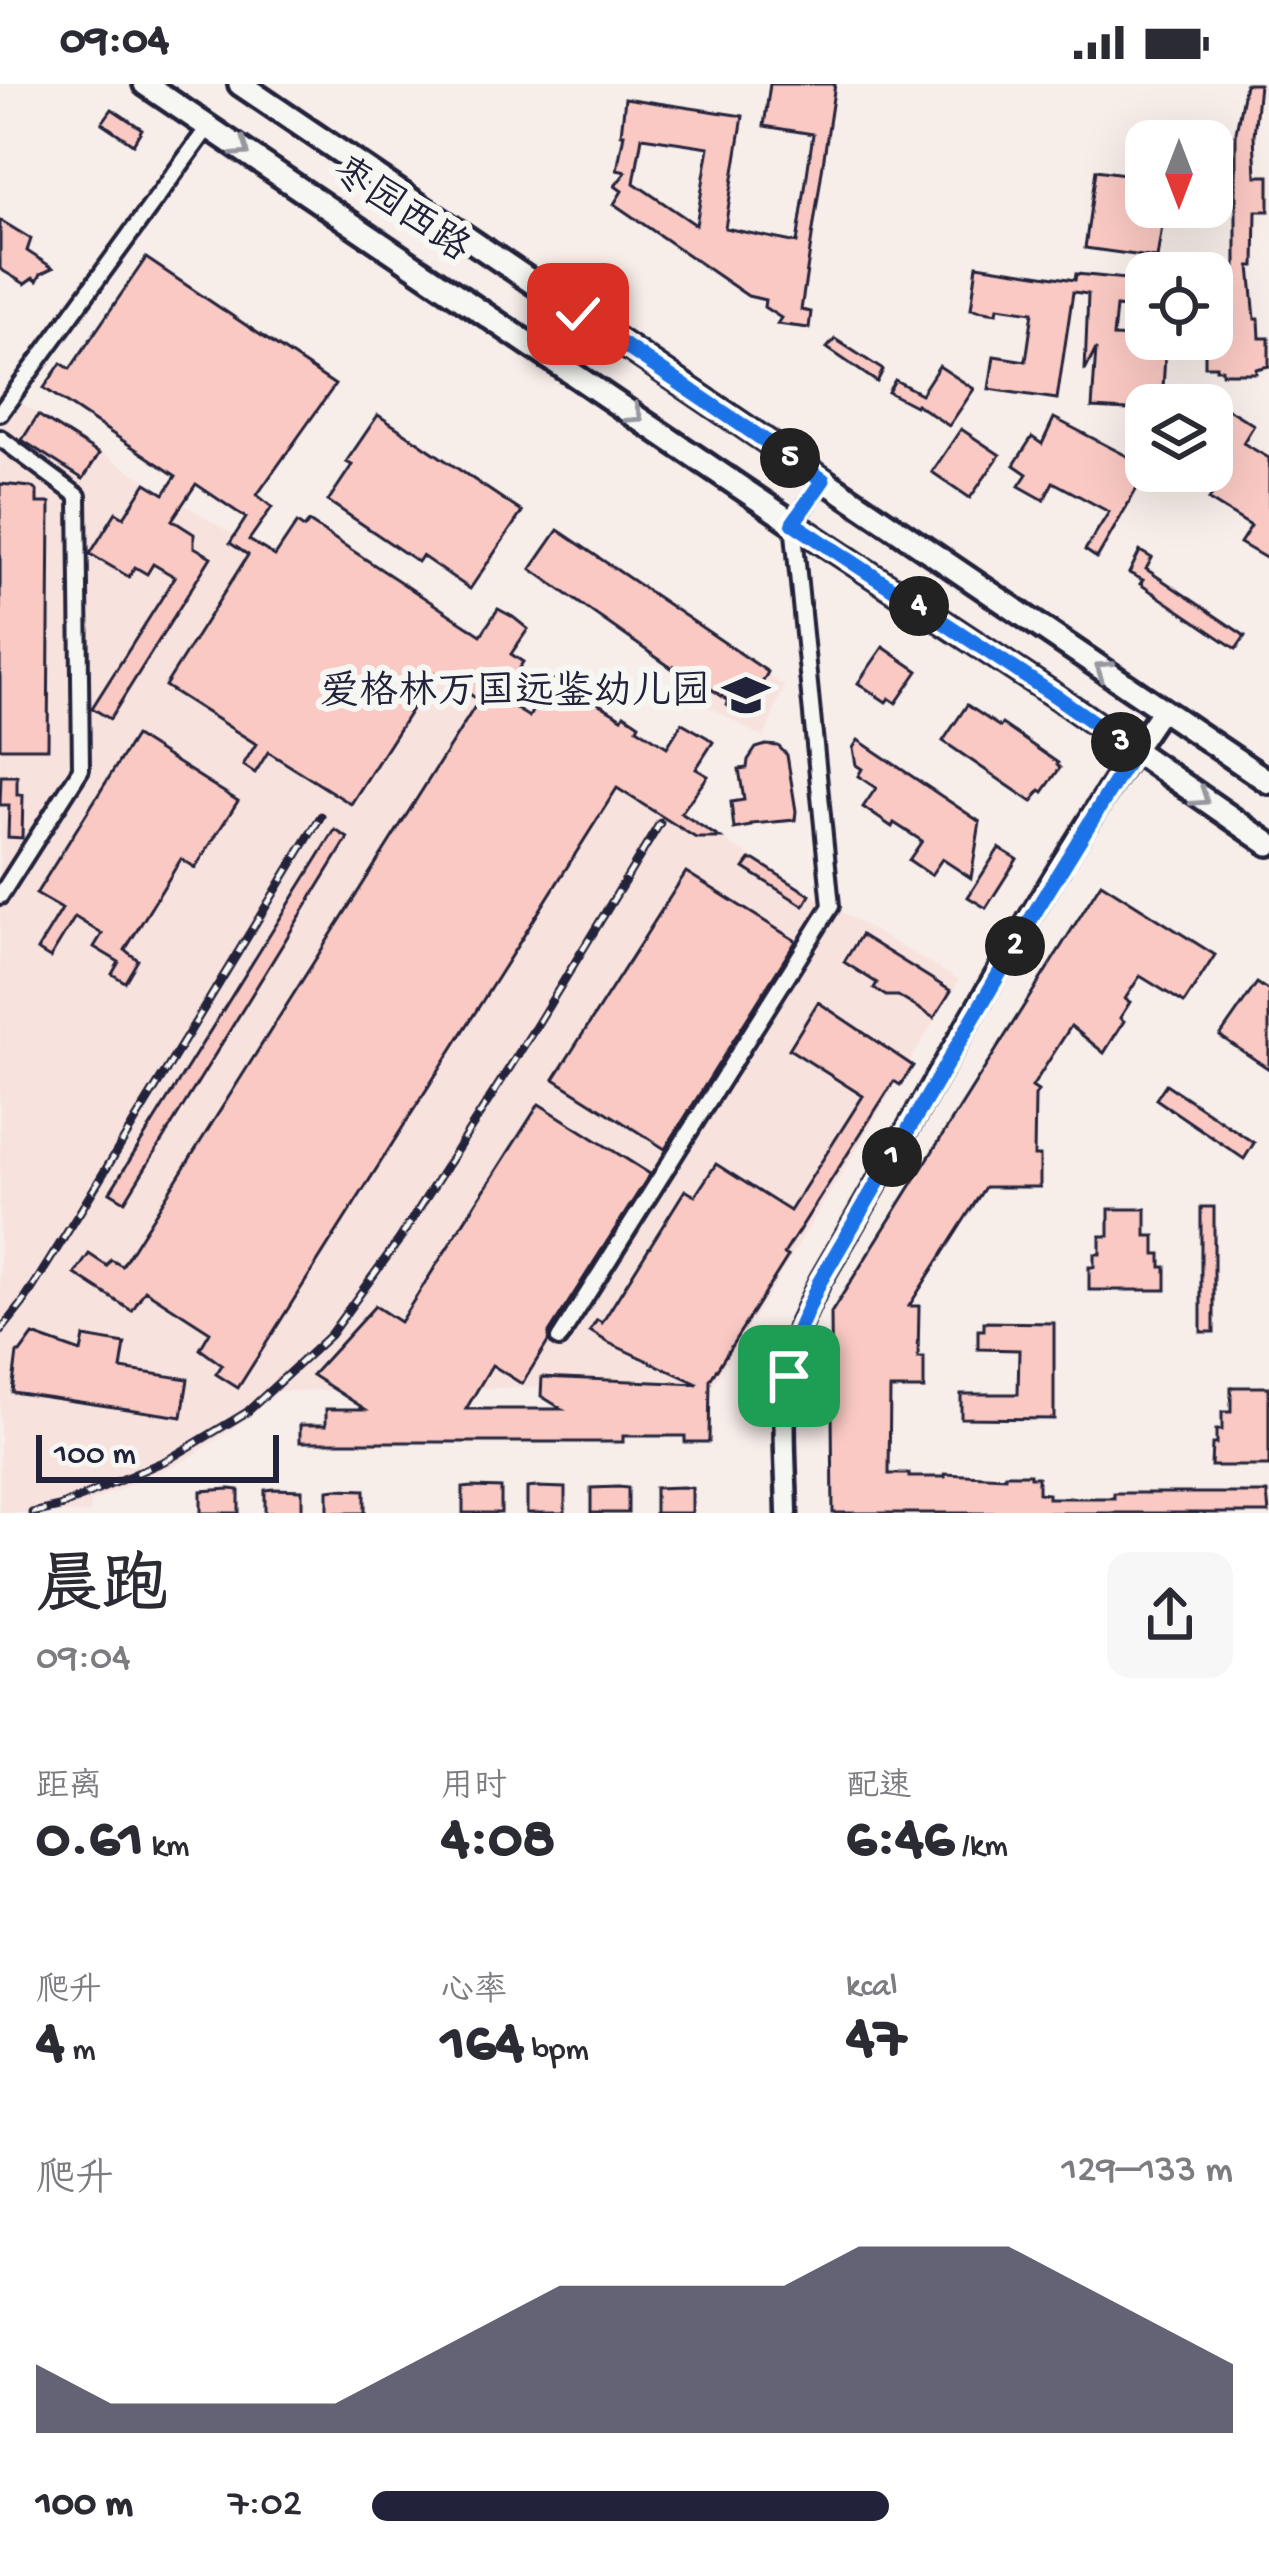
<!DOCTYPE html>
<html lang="zh">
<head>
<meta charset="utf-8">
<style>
	:root { --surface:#fff; --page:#f7f7f7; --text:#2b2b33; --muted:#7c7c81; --accent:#22223b }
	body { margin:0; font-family:"Gochi Hand","LXGW WenKai TC",sans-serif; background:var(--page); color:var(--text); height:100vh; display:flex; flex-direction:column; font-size:45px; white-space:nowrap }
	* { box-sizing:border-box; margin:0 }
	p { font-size:39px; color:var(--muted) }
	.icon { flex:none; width:66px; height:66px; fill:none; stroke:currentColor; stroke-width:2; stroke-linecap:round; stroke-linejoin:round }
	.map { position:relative; height:1429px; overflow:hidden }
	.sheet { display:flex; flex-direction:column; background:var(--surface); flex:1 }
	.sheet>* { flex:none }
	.needle { width:78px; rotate:180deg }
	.controls { position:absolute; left:1125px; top:36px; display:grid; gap:24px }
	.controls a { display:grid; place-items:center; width:108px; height:108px; border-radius:24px; background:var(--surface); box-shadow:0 12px 48px #0002; font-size:60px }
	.scale { position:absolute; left:36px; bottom:30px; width:243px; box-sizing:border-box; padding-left:12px; border:6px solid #22223b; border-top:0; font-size:33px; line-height:42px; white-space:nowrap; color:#22223b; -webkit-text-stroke:9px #f6f6f2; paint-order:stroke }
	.pin { position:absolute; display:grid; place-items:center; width:102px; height:102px; color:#fff; margin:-51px; border-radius:24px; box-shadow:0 6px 18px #0006 }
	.km { position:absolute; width:60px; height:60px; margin:-30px; border-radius:50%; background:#222; color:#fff; font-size:33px; line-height:60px; text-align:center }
	.round { display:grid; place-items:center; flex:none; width:126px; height:126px; border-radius:24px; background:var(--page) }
	.overview { display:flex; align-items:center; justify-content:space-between; height:204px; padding:0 36px }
	h1 { font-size:66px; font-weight:700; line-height:90px }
	.metrics { display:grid; grid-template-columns:repeat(3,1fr); gap:18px; height:204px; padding:12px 36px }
	.metrics div { display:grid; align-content:center }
	.metrics b { font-size:60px; font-weight:700 }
	.metrics small { font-size:33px; font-weight:400 }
	.metrics p { font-size:33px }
	.chart { height:336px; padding:24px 36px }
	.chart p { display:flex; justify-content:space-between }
	.chart svg { width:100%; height:216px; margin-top:12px; fill:var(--accent); opacity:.7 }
	ul { padding:0 36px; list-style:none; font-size:39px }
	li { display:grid; grid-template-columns:192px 144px 1fr; align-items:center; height:90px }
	li i { height:30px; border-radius:15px; background:var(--accent) }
	.status { display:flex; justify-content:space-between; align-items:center; height:84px; padding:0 60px; background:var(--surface); direction:ltr }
	.status svg { height:33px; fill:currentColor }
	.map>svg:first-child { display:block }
	.built { fill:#f8e2de }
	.building { fill:#fac9c3; stroke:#22223b; stroke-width:3; fill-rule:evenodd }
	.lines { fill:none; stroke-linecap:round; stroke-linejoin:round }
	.minor-casing { stroke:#22223b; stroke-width:22 }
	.tertiary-casing { stroke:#22223b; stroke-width:27 }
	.primary-casing { stroke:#22223b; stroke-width:30 }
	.minor { stroke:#f6f6f2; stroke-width:14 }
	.tertiary { stroke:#f6f6f2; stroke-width:18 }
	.primary { stroke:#f6f6f2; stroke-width:21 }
	.rail-casing { stroke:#22223b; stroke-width:9 }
	.rail { stroke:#f6f6f2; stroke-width:4.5; stroke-dasharray:14; stroke-linecap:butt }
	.oneway { stroke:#9797a0 }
	.route-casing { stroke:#fff; stroke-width:24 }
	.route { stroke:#1a73e8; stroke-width:15 }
	.labels { text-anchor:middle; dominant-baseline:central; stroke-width:12; stroke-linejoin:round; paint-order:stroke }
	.street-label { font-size:39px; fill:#22223b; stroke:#f6f6f2 }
	.poi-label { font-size:39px; fill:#22223b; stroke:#f6f6f2; text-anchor:end }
</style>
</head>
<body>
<div class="status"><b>09:04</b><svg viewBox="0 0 49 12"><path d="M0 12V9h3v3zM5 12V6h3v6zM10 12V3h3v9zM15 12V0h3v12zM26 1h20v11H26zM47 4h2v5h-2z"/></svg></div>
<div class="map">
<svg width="1269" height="1429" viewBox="0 0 1269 1429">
	<rect width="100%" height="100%" fill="#f7ede9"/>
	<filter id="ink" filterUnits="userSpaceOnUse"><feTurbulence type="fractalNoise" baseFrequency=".00833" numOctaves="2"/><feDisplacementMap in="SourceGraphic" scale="24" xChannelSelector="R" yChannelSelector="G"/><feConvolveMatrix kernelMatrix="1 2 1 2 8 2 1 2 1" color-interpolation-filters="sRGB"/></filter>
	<g filter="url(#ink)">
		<g class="built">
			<polygon points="0,306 824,818 959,896 713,1301 279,1307 239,1340 186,1376 90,1418 90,1429 0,1429"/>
			<polygon points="737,572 784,602 764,654 704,620"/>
		</g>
		<g class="building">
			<path d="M770,0H835L801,226L811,228L809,244L777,240L781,234L764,223L765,216L748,212L614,120L622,107L615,102L626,88L617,86L624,50H621L625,14L743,32L725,144L797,159L813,50L764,42ZM642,53L709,63L696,141L634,99Z"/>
			<polygon points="1245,0 1259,0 1254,51 1256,92 1269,92 1269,127 1256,127 1255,182 1250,182 1255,235 1259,235 1260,254 1269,254 1269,282 1256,285 1256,289 1222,289 1222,285 1216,285 1216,282 1205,282 1205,257 1219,256 1218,221 1212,221 1212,204 1230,206 1233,182 1236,182 1236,48"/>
			<polygon points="112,25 142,45 133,60 102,39"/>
			<polygon points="1096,86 1146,93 1146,123 1165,123 1157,174 1085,164"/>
			<polygon points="0,136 31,155 27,167 53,184 41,190 37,197 33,194 25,200 0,185"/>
			<polygon points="146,174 335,301 257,411 272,423 249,456 275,472 297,439 304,444 309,438 481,551 498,525 513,533 528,545 511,570 523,578 499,614 529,633 551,594 571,602 573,598 588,608 586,612 622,634 624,630 639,640 637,644 667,663 682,639 708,654 713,658 696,685 708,692 681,729 720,754 696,754 617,704 238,1304 216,1290 222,1281 200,1265 210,1248 145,1206 132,1227 75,1190 89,1170 107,1182 111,1176 122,1182 479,616 435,589 351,720 268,668 255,689 243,681 256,660 165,602 248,471 230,459 246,434 196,400 172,436 194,450 194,463 211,473 110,635 92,624 175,493 153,480 147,490 135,483 129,493 90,470 116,428 124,433 146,399 164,410 176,392 44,304 61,279 70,285"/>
			<polygon points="977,181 1075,196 1076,190 1146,197 1146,226 1116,223 1113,253 1166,255 1162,321 1146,321 1146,327 1092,324 1096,265 1085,287 1088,210 1073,208 1057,315 989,305 994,272 1026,277 1033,228 998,223 997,229 971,225"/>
			<polygon points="835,255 883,286 877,298 827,264"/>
			<polygon points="939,282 974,305 949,342 916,320 915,322 888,308 895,296 921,310"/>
			<polygon points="1218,319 1254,341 1243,359 1269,374 1269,476 1240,459 1251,442 1209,416 1227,386 1215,380 1217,375 1212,372 1212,330"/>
			<polygon points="38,331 99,370 83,395 22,356"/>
			<polygon points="378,331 522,428 470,505 422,472 418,478 328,417 352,381 346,378"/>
			<polygon points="1054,334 1146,382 1136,406 1097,474 1085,466 1109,428 1053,398 1044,416 1019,402 1027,390 1014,381 1032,353 1042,360"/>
			<polygon points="961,345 1000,371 970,414 932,388"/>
			<polygon points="0,400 31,403 37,407 37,419 50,419 48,664 0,664"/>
			<polygon points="558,446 768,588 761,601 763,619 761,628 753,634 742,632 727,621 729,617 689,590 674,582 673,585 531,485"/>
			<polygon points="1140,467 1152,474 1146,485 1245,552 1236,565 1140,500 1143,496 1129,489"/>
			<polygon points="883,563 918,587 896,619 889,614 886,618 858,599"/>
			<polygon points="967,621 1000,643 1002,640 1058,679 1057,681 1060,684 1043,708 1040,706 1032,718 943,657"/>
			<polygon points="135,652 238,717 195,784 181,775 125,866 138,876 125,898 112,890 119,878 94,863 102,850 75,833 50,874 37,866 62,825 36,810"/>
			<polygon points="858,656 980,738 971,794 942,775 931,791 909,776 922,757 894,739 892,743 863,723 876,704 858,692 862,685 856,681 853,664"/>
			<polygon points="766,661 778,662 787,671 796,727 795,736 751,740 751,742 734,745 731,718 744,716 739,685 747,684 748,676 756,664"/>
			<polygon points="1,692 17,692 17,711 23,711 22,754 8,753 9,721 0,721"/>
			<polygon points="335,746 348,754 125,1117 110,1108"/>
			<polygon points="999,764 1017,775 986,824 968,813"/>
			<polygon points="750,776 755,776 810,811 804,822 744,784"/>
			<polygon points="686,788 796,857 665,1065 554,995"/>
			<polygon points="1101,799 1215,871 1184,919 1140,892 1125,915 1130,918 1120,934 1124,937 1104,969 1071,942 1032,1003 1038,1007 1035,1012 1034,1072 1040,1072 1040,1103 985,1103 909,1222 919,1222 918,1274 924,1274 924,1305 890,1305 889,1390 909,1390 909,1393 945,1393 945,1390 1005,1393 1005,1390 1030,1390 1030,1393 1038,1393 1038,1409 1048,1410 1048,1414 1114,1414 1114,1409 1267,1409 1269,1429 833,1429 831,1229"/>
			<polygon points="861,851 951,907 934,934 898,912 886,912 874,904 877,899 844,878"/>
			<polygon points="1257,899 1269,907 1269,985 1220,952"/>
			<polygon points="818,918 913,982 900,1001 894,997 784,1170 788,1172 710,1296 709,1358 685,1358 685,1352 623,1352 623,1358 300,1358 300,1341 326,1341 326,1325 365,1325 312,1291 375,1222 400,1238 539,1020 650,1090 549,1249 548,1258 522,1300 492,1281 466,1325 562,1325 541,1312 542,1293 698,1300 609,1259 590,1247 597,1236 602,1239 685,1106 695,1112 716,1080 790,1127 863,1012 789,965"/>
			<polygon points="1166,1000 1254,1059 1244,1075 1156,1015"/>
			<rect x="1201" y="1123" width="13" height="125"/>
			<polygon points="1109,1125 1146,1125 1146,1152 1155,1152 1155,1170 1161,1170 1161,1183 1166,1183 1166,1206 1089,1206 1089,1183 1094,1183 1094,1170 1100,1170 1100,1152 1109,1152"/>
			<polygon points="984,1238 1054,1239 1054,1335 961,1334 961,1310 1018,1310 1019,1266 978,1265 978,1246 984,1246"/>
			<polygon points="33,1251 81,1268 84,1253 125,1260 121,1285 188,1295 182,1333 12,1308 17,1269 20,1269"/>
			<polygon points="1231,1303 1269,1303 1269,1382 1211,1382 1212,1360 1216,1360 1216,1346 1222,1346 1222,1328 1231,1328"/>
			<polygon points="472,1403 501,1404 501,1429 463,1429 463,1404"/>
			<polygon points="536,1403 565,1404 565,1429 527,1429 527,1404"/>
			<polygon points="619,1403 628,1404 628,1429 591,1429 591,1404"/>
			<polygon points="683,1403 692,1404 692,1429 655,1429 655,1404"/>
			<polygon points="230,1405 239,1406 239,1429 201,1429 201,1407"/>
			<polygon points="274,1405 302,1406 302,1429 265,1429 265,1406"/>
			<polygon points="337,1405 365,1406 365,1429 328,1429 328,1406"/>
		</g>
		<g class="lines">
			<defs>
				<g id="minor">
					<polyline points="0,329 209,42"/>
					<polyline points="0,354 78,412 81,685 0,812"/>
					<polyline points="559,1255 831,822 793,439 823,396"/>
				</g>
				<path id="tertiary" d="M787,1429C786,1371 778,1306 797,1251C802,1233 812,1216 819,1199C931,1007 1036,808 1162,625"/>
				<g id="primary">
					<polyline points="145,0 793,439 1057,613 1269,760"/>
					<polyline points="240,0 1269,698"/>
				</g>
			</defs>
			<use href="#minor" class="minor-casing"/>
			<use href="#tertiary" class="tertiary-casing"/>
			<use href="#primary" class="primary-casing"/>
			<use href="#minor" class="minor"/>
			<use href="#tertiary" class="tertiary"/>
			<use href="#primary" class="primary"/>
			<defs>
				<g id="rail">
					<polyline points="0,1248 23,1219 78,1131 321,732"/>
					<polyline points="32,1429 59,1423 169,1375 247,1328 330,1251 399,1156 535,944 660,739"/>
				</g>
			</defs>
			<use href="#rail" class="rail-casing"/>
			<use href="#rail" class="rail"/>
		</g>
		<defs><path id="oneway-chevron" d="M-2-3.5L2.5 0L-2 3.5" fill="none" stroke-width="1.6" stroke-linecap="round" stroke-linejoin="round" transform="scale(3)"/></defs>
		<g class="oneway">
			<use href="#oneway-chevron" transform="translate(242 65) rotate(34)"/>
			<use href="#oneway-chevron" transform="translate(635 331) rotate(34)"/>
			<use href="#oneway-chevron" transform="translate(1103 585) rotate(-146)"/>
			<use href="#oneway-chevron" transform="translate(1201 714) rotate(34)"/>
		</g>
	</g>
	<g class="lines" filter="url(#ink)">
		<defs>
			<polyline id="route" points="578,230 823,396 793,439 1057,613 1134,667 1038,823 819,1199 796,1252 789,1292"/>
		</defs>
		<use href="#route" class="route-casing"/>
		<use href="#route" class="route"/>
	</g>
	<defs>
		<symbol id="school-bare" viewBox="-9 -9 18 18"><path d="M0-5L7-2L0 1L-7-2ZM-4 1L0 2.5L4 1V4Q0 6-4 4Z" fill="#22223b" stroke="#f6f6f2" stroke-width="2.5" paint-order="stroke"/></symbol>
	</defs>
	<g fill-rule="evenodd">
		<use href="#school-bare" x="713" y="578" width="66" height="66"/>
	</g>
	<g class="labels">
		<g class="street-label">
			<text transform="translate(399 128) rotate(34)">枣园西路</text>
		</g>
		<g class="poi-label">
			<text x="710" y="611">爱格林万国远鉴幼儿园</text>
		</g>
	</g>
</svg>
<div class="controls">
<a><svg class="needle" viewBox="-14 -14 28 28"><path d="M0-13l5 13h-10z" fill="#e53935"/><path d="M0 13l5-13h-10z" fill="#7c7c81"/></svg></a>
<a><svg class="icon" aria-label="locate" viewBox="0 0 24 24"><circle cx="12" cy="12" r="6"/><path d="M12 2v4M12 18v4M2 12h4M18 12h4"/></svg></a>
<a><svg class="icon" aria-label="layers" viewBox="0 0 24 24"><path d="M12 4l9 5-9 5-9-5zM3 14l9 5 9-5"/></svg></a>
</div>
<div class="scale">100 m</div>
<div class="pin" style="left:789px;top:1292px;background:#1e9e55"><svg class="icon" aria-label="arrive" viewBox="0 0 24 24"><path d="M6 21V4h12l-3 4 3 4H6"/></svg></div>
<div class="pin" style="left:578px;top:230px;background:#d93025"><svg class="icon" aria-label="check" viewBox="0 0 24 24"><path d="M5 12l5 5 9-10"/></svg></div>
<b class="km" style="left:892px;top:1073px">1</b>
<b class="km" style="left:1015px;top:862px">2</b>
<b class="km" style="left:1121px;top:658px">3</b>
<b class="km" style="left:919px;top:522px">4</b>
<b class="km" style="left:790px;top:374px">5</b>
</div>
<section class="sheet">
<div class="overview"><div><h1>晨跑</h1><p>09:04</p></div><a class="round"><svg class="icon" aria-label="share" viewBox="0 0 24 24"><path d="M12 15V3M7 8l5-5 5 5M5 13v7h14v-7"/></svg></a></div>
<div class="metrics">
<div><p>距离</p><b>0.61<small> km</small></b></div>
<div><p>用时</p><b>4:08</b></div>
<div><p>配速</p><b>6:46<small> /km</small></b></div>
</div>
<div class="metrics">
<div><p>爬升</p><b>4<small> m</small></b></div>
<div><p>心率</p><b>164<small> bpm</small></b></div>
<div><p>kcal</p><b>47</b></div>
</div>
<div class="chart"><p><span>爬升</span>129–133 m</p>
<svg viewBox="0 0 160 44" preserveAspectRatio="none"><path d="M0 44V30L10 38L20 38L30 38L40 38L50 30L60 22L70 14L80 14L90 14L100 14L110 6L120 6L130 6L140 14L150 22L160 30V44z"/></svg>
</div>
<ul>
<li><b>100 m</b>7:02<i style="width:60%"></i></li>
</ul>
</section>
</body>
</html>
